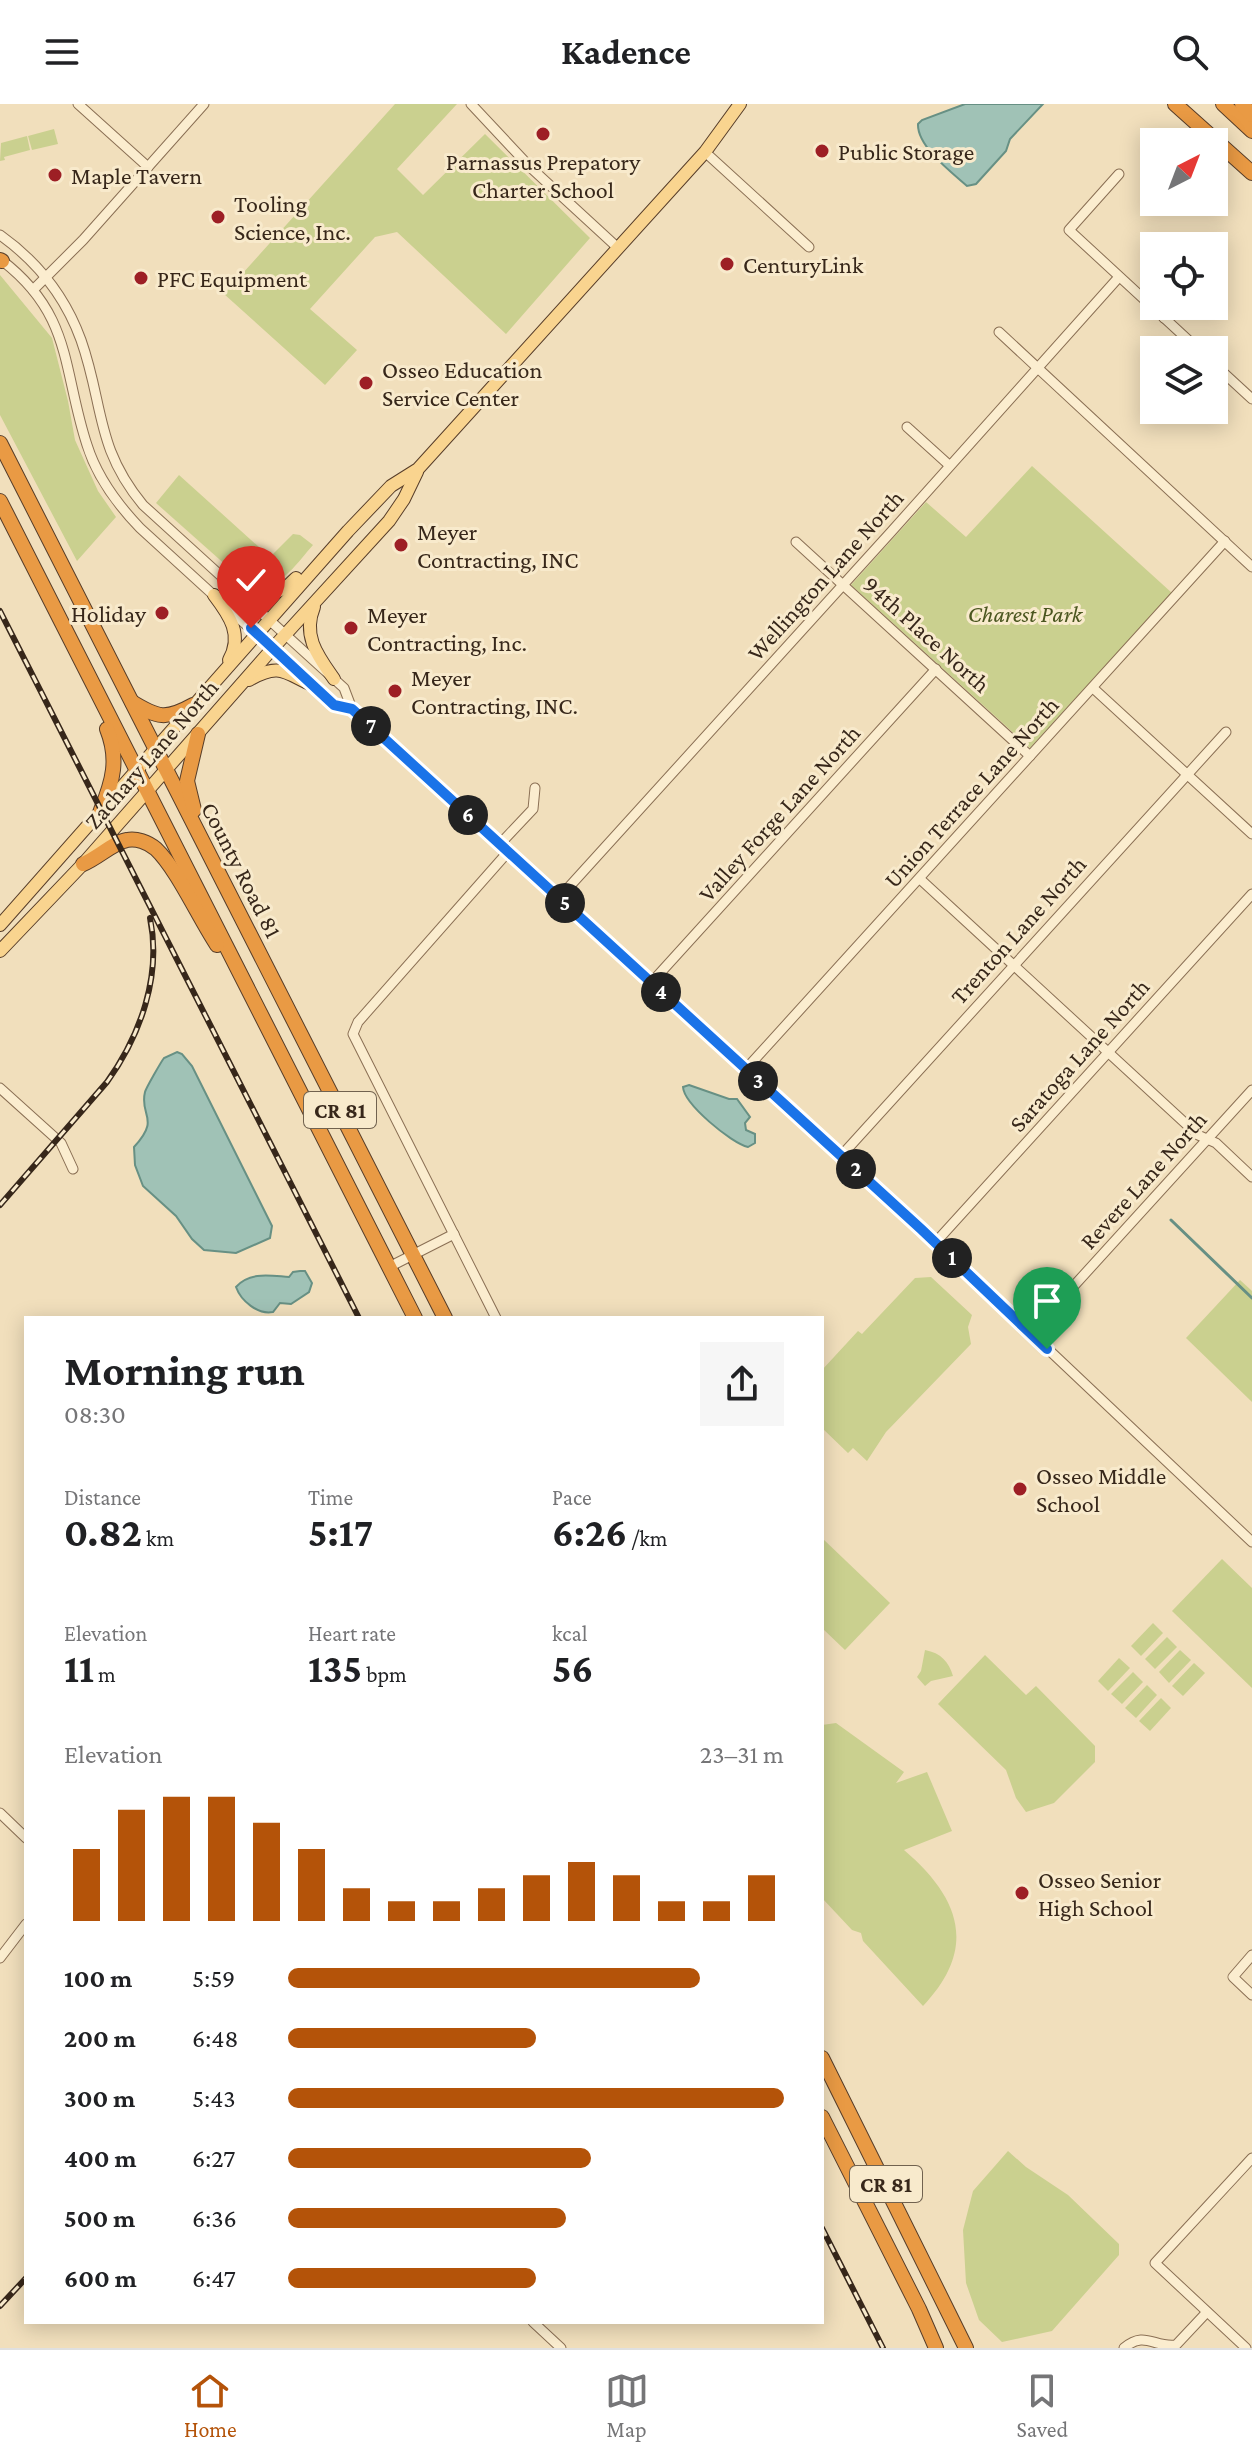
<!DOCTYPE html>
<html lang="en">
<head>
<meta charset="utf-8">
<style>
	:root { --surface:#fff; --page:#f6f6f6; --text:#202124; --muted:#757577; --line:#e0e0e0; --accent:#b45309 }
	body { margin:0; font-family:"Crimson Pro",serif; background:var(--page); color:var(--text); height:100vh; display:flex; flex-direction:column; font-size:30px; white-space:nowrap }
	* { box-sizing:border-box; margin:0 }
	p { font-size:26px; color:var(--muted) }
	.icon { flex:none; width:44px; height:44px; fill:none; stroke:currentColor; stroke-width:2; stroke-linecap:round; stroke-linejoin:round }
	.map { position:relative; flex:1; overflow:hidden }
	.sheet { position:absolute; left:24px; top:1212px; width:800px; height:1008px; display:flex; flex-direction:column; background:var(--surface); border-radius:0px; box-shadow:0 4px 20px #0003 }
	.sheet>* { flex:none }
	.needle { width:52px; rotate:42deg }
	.buttons { position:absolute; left:1140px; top:24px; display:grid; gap:16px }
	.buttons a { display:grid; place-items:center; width:88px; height:88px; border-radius:0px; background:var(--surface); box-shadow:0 4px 20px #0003; font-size:40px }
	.pin { position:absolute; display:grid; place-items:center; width:68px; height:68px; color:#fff; margin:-82px -34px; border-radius:50% 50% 50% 0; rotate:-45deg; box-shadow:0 0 8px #0007 }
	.pin .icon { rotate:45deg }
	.km { position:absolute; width:40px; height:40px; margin:-20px; border-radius:50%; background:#222; color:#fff; font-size:22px; line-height:40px; text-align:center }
	.round { display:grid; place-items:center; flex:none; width:84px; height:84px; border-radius:0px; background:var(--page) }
	.overview { display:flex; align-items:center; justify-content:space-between; height:136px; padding:0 40px }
	h1 { font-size:44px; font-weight:700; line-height:60px }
	.metrics { display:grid; grid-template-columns:repeat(3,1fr); gap:12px; height:136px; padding:8px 40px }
	.metrics div { display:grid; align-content:center }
	.metrics b { font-size:40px; font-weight:700 }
	.metrics small { font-size:22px; font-weight:400 }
	.metrics p { font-size:22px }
	.chart { height:224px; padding:16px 40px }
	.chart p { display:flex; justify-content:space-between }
	.chart svg { width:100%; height:144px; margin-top:8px; stroke:var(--accent); stroke-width:6 }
	ul { padding:0 40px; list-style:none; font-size:26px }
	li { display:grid; grid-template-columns:128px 96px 1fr; align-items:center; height:60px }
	li i { height:20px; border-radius:10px; background:var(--accent) }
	header { display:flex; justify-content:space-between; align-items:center; height:104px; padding:0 40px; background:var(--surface); font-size:36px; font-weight:700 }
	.tab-bar { display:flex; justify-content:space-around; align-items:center; height:112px; border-top:2px solid var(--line); background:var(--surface); font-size:22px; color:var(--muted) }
	.tab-bar a { display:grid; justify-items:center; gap:4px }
	.tab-bar .active { color:var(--accent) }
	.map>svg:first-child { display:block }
	.green { fill:#cad08f }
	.water { fill:#a0c2b6; stroke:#679084; stroke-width:2 }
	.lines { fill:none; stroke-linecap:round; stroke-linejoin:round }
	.stream { stroke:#679084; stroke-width:3 }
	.minor-casing { stroke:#8a6f54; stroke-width:11 }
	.major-casing { stroke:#573d29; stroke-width:14 }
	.highway-casing { stroke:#573d29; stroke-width:16 }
	.minor { stroke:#fbedcf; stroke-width:9 }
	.major { stroke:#f9d48f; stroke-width:12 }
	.highway { stroke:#e99a44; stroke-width:14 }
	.rail-casing { stroke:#37271a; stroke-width:6 }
	.rail { stroke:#f8eacc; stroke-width:3; stroke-dasharray:9; stroke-linecap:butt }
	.route-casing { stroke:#fff; stroke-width:16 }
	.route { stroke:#1a73e8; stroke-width:10 }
	.poi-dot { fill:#9d1f25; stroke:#f8eacc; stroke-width:3 }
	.labels { text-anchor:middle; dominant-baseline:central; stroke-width:6; stroke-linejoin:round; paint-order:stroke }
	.shield { fill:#f8eacc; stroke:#71624f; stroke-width:2 }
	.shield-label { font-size:22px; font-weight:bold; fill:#37271a }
	.poi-label { font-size:24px; fill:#37271a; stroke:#f8eacc; text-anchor:start }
	.street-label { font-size:24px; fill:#37271a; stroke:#f8eacc }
	.park-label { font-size:24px; font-style:italic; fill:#4a561f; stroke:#f8eacc }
</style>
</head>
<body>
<header><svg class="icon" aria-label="menu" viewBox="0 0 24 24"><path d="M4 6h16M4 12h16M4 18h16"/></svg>Kadence<svg class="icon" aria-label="search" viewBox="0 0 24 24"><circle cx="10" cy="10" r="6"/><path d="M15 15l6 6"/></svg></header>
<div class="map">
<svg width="1252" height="2244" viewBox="0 0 1252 2244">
	<rect width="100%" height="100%" fill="#f1dfbc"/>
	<g class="green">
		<polygon points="395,0 457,0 397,65 423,91 485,30 590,134 506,230 397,128 375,133 310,205 357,246 325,281 224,190"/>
		<polygon points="54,25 58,40 32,46 28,32"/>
		<polygon points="27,32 30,46 4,53 5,56 0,57 1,39"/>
		<polygon points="0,171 52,234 68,297 75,336 98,387 116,413 77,457 0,311"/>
		<polygon points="1032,362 1172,489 1030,644 851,481 926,398 966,433"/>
		<path d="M179,371L270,453L293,430L300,431L313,441C295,461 277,492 246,479L156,399Z"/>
		<polygon points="931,1173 972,1211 968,1223 971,1240 886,1328 867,1357 853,1344 848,1349 822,1324 822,1266 858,1227 862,1230 915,1174"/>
		<polygon points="1240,1176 1252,1187 1252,1298 1186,1234"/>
		<polygon points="822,1434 890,1499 845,1546 822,1524"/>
		<polygon points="1222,1455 1252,1484 1252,1584 1172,1507"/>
		<polygon points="1153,1519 1163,1529 1141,1552 1131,1542"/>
		<polygon points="1167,1533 1177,1543 1155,1565 1145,1555"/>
		<path d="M925,1546C941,1549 949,1558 953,1572L931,1577L925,1582L917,1573L921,1567Z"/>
		<polygon points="1180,1546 1191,1556 1169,1579 1159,1568"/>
		<polygon points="985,1551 1026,1591 1036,1582 1095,1642 1095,1658 1054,1699 1026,1708 1016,1694 1006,1666 938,1600"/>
		<polygon points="1119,1554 1130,1564 1108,1587 1098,1577"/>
		<polygon points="1194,1559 1205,1569 1183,1592 1172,1582"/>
		<polygon points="1133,1568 1143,1578 1122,1600 1111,1590"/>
		<polygon points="1147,1581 1157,1591 1136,1614 1125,1604"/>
		<polygon points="1161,1594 1171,1604 1150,1627 1139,1617"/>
		<path d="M836,1619L904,1668L896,1679L927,1668L952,1727L904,1746C959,1793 979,1843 923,1902L863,1837L861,1829L852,1826L822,1794V1621Z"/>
		<polygon points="1008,2047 1026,2063 1068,2091 1119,2140 1119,2151 1052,2227 1002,2238 979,2216 966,2179 963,2126 973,2087"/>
	</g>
	<g class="water">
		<path d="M965,0H1043L1010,35L1006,47L976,80L967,82C951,68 917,42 918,20L922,16Z"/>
		<path d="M177,948L182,950L192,962L272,1122L270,1134L236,1149L204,1146L192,1135L176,1112L143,1082L135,1061L134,1043C161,1014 139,1012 145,988C146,984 161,958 164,954Z"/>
		<path d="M689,981L729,995H737L750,1013L745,1019L746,1026L755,1030V1039L748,1043C731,1039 684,1000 683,983Z"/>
		<path d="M300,1167H305L312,1179L309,1188L291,1200L280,1199L273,1208C258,1211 241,1197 236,1183C250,1167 272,1172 289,1173L293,1168Z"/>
	</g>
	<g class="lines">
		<polyline class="stream" points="1171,1116 1252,1194"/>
		<defs>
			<g id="minor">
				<polyline points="78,0 148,63"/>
				<polyline points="471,0 530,63 618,144"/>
				<polyline points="705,48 809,143"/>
				<polyline points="1119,70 1069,126 1199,246"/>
				<path d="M0,131C38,158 65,192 81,236C104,301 95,343 143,401L344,584L352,605L921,1125L1252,1438"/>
				<path d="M0,155C73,210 62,265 87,341C97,373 117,400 140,424L334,601L352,605"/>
				<polyline points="1214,160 1214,159"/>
				<polyline points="33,186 83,136 204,0"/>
				<polyline points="1164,214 1176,202"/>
				<polyline points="999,228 1252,463"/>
				<polyline points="1214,260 1252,295"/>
				<polyline points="907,323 949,361"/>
				<polyline points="796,438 1030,652"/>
				<polyline points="1093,584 1252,730"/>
				<polyline points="500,740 533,705 535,684"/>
				<polyline points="920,775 1198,1031 1216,1039 1252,1073"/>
				<polyline points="559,794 891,428 1119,173"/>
				<polyline points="651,879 936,565"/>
				<polyline points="746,965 1225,437"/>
				<polyline points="0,984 61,1039 73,1065"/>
				<polyline points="841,1052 1226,628"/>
				<polyline points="935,1139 1252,790"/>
				<polyline points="389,1163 454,1130"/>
				<polyline points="496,1214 353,930 358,918 508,748"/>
				<polyline points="1031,1229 1252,986"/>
				<polyline points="0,1709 26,1734"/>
				<polyline points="1252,1851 1233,1873 1252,1891"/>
				<polyline points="0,1854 26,1820"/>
				<polyline points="533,2218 561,2244"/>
				<path d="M1124,2244C1145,2226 1154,2244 1176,2241L1207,2208"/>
				<polyline points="1246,2244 1155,2159 1252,2054"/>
			</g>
			<g id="major">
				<path d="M231,481C256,493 276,496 296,474"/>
				<path d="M214,491C230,512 243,531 229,556"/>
				<path d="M314,503C302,532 318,552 334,575"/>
				<path d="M249,576C280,558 285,569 312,581"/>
				<polyline points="0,821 348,427 391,382 418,365 705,48 740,0"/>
				<polyline points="0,847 83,760 273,544 389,417 404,395 417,368"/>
			</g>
			<g id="highway">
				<polyline points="1175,0 1252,69"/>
				<polyline points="1223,0 1252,27"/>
				<polyline points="1242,0 1252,11"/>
				<polyline points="0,156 2,157"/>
				<polyline points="0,339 445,1214"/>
				<polyline points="0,397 415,1214"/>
				<path d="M132,598C158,614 166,616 193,601"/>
				<path d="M101,706C113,677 119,655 107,625"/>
				<polyline points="194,706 187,677 198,630"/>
				<path d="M83,760C98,754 114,738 127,736C136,734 148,738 156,745C177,765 199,814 217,841"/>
				<polyline points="822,1954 966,2244"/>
				<polyline points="822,2013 919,2205 936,2244"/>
			</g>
		</defs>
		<use href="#minor" class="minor-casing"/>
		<use href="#major" class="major-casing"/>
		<use href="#highway" class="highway-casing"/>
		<use href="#minor" class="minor"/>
		<use href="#major" class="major"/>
		<use href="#highway" class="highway"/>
		<defs>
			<g id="rail">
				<polyline points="0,507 359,1214"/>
				<path d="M0,1101L107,978C140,932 162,872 150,814"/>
				<polyline points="822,2124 883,2244"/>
				<polyline points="0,2202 26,2174"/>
			</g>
		</defs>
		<use href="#rail" class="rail-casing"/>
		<use href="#rail" class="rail"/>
	</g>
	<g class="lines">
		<defs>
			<polyline id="route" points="251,524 334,601 352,605 921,1125 1047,1245"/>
		</defs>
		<use href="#route" class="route-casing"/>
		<use href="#route" class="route"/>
	</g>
	<g class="poi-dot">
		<circle cx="543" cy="30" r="8"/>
		<circle cx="822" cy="47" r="8"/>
		<circle cx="55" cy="71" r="8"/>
		<circle cx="218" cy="113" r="8"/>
		<circle cx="727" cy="160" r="8"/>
		<circle cx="141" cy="174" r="8"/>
		<circle cx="366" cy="279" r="8"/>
		<circle cx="401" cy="441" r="8"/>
		<circle cx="162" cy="509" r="8"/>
		<circle cx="351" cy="524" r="8"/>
		<circle cx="395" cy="587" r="8"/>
		<circle cx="1020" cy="1385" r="8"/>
		<circle cx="1022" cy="1789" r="8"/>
	</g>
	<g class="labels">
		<g class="shield">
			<rect x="304" y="988" width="72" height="36" rx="6"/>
			<rect x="850" y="2062" width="72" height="36" rx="6"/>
		</g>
		<g class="shield-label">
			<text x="340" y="1006">CR 81</text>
			<text x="886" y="2080">CR 81</text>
		</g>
		<g class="poi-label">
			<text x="838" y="47">Public Storage</text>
			<text x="543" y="57" text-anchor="middle">Parnassus Prepatory<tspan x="543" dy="28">Charter School</tspan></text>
			<text x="71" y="71">Maple Tavern</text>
			<text x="234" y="99">Tooling<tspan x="234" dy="28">Science, Inc.</tspan></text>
			<text x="743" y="160">CenturyLink</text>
			<text x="157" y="174">PFC Equipment</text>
			<text x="382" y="265">Osseo Education<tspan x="382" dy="28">Service Center</tspan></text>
			<text x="417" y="427">Meyer<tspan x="417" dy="28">Contracting, INC</tspan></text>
			<text x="146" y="509" text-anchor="end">Holiday</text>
			<text x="367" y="510">Meyer<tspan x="367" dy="28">Contracting, Inc.</tspan></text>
			<text x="411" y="573">Meyer<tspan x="411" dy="28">Contracting, INC.</tspan></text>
			<text x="1036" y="1371">Osseo Middle<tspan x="1036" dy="28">School</tspan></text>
			<text x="1038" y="1775">Osseo Senior<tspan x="1038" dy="28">High School</tspan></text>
		</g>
		<g class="street-label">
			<text transform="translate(825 471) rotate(-48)">Wellington Lane North</text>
			<text transform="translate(927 530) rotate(42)">94th Place North</text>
			<text transform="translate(151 650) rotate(-49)">Zachary Lane North</text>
			<text transform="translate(971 688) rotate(-48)">Union Terrace Lane North</text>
			<text transform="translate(779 709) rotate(-48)">Valley Forge Lane North</text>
			<text transform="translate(242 766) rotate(63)">County Road 81</text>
			<text transform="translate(1018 826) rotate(-48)">Trenton Lane North</text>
			<text transform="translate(1079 951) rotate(-48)">Saratoga Lane North</text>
			<text transform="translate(1143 1076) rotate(-48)">Revere Lane North</text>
		</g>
		<g class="park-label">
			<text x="1025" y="509">Charest Park</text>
		</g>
	</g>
</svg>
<div class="buttons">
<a><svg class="needle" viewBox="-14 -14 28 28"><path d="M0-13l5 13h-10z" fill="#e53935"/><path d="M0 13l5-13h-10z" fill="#757577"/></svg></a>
<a><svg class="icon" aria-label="locate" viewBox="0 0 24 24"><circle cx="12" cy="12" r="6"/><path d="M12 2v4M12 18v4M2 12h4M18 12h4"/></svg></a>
<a><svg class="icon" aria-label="layers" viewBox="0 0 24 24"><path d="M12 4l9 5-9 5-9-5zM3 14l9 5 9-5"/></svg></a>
</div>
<div class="pin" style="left:1047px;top:1245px;background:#1e9e55"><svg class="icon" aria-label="arrive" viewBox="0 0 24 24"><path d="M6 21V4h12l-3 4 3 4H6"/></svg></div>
<div class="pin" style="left:251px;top:524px;background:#d93025"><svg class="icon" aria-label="check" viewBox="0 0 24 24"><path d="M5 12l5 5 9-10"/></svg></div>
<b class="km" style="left:952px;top:1154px">1</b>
<b class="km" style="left:856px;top:1065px">2</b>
<b class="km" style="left:758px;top:977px">3</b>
<b class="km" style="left:661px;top:888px">4</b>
<b class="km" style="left:565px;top:799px">5</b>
<b class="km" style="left:468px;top:711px">6</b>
<b class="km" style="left:371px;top:622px">7</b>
<section class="sheet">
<div class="overview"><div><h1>Morning run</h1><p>08:30</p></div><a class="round"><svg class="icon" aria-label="share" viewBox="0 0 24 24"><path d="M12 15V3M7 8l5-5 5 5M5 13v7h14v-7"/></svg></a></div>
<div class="metrics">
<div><p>Distance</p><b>0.82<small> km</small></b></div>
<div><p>Time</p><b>5:17</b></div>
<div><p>Pace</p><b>6:26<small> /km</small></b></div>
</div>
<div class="metrics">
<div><p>Elevation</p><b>11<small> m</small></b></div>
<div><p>Heart rate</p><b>135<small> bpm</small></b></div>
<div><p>kcal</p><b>56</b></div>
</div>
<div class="chart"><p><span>Elevation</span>23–31 m</p>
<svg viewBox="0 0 160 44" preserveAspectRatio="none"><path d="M5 44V22M15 44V10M25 44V6M35 44V6M45 44V14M55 44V22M65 44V34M75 44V38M85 44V38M95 44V34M105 44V30M115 44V26M125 44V30M135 44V38M145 44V38M155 44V30"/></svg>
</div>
<ul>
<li><b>100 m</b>5:59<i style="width:83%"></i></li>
<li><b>200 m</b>6:48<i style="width:50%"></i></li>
<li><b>300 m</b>5:43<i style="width:100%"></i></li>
<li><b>400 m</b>6:27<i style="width:61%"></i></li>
<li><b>500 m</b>6:36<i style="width:56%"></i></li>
<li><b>600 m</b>6:47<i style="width:50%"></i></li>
</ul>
</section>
</div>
<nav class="tab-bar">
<a class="active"><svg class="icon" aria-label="home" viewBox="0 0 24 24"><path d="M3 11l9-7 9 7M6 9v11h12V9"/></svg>Home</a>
<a><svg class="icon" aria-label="map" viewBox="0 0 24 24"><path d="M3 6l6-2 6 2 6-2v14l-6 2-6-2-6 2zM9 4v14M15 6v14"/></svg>Map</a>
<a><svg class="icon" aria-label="saved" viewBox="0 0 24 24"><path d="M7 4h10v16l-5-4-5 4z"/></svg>Saved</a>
</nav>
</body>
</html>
